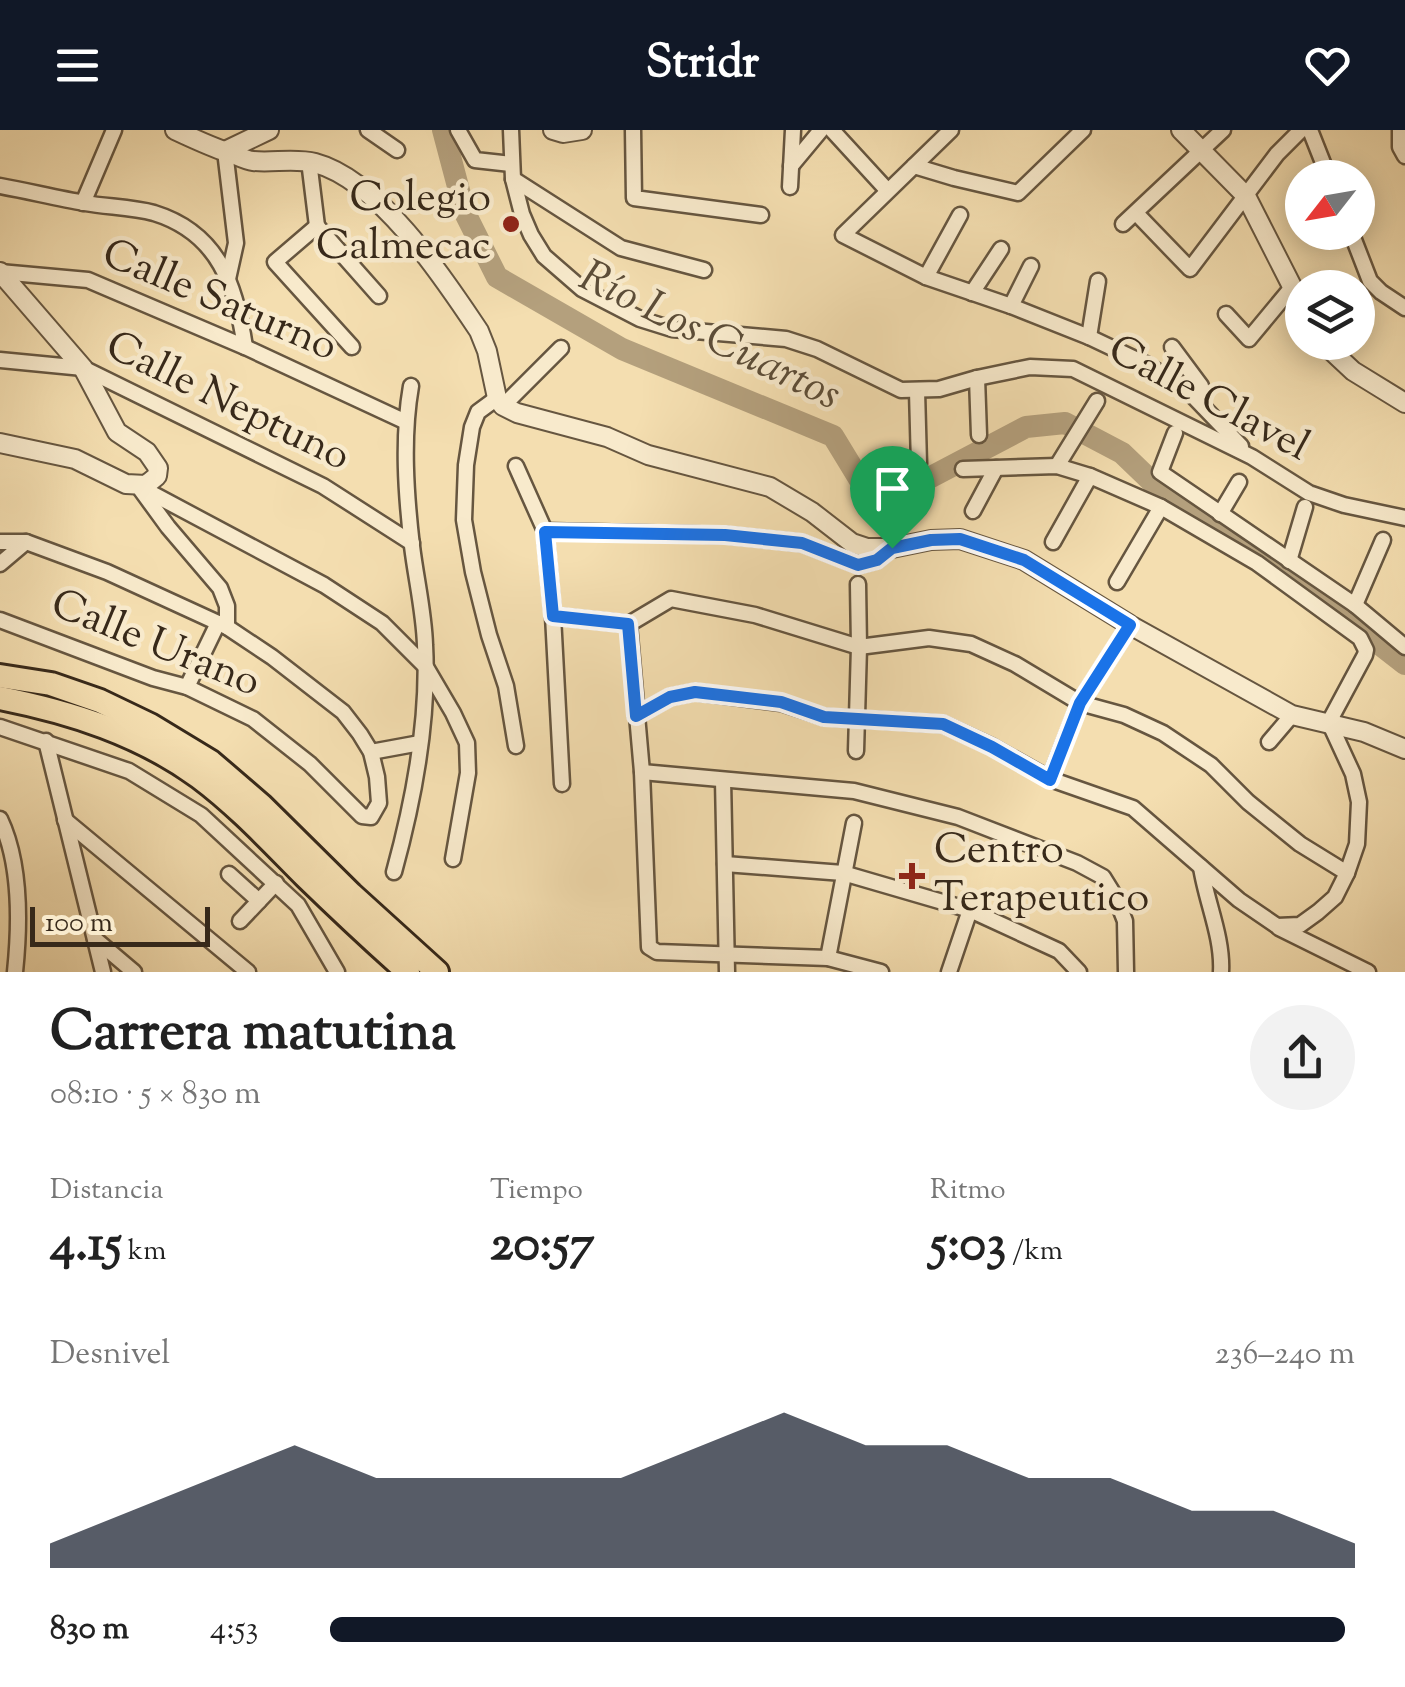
<!DOCTYPE html>
<html lang="es">
<head>
<meta charset="utf-8">
<style>
	:root { --surface:#fff; --page:#f2f2f2; --text:#222; --muted:#767676; --accent:#111827 }
	body { margin:0; font-family:"Sorts Mill Goudy",serif; background:var(--page); color:var(--text); height:100vh; display:flex; flex-direction:column; font-size:38px; white-space:nowrap }
	* { box-sizing:border-box; margin:0 }
	p { font-size:32px; color:var(--muted) }
	.icon { flex:none; width:55px; height:55px; fill:none; stroke:currentColor; stroke-width:2; stroke-linecap:round; stroke-linejoin:round }
	.map { position:relative; height:842px; overflow:hidden }
	.drawer { display:flex; flex-direction:column; background:var(--surface); flex:1 }
	.drawer>* { flex:none }
	.needle { width:65px; rotate:239deg }
	.controls { position:absolute; left:1285px; top:30px; display:grid; gap:20px }
	.controls a { display:grid; place-items:center; width:90px; height:90px; border-radius:50%; background:var(--surface); box-shadow:0 5px 25px #0003; font-size:50px }
	.scale { position:absolute; left:30px; bottom:25px; width:180px; box-sizing:border-box; padding-left:10px; border:5px solid #37291a; border-top:0; font-size:28px; line-height:35px; white-space:nowrap; color:#37291a; -webkit-text-stroke:8px #f8eacc; paint-order:stroke }
	.pin { position:absolute; display:grid; place-items:center; width:85px; height:85px; color:#fff; margin:-102px -42px; border-radius:50% 50% 50% 0; rotate:-45deg; box-shadow:0 0 10px #0007 }
	.pin .icon { rotate:45deg }
	.round { display:grid; place-items:center; flex:none; width:105px; height:105px; border-radius:52px; background:var(--page) }
	.overview { display:flex; align-items:center; justify-content:space-between; height:170px; padding:0 50px }
	h1 { font-size:55px; font-weight:700; line-height:75px }
	.figures { display:grid; grid-template-columns:repeat(3,1fr); gap:15px; height:170px; padding:10px 50px }
	.figures div { display:grid; align-content:center }
	.figures b { font-size:50px; font-weight:700 }
	.figures small { font-size:28px; font-weight:400 }
	.figures p { font-size:28px }
	.chart { height:280px; padding:20px 50px }
	.chart p { display:flex; justify-content:space-between }
	.chart svg { width:100%; height:180px; margin-top:10px; fill:var(--accent); opacity:.7 }
	ul { padding:0 50px; list-style:none; font-size:32px }
	li { display:grid; grid-template-columns:160px 120px 1fr; align-items:center; height:75px }
	li i { height:25px; border-radius:12px; background:var(--accent) }
	header { display:flex; justify-content:space-between; align-items:center; height:130px; padding:0 50px; background:var(--accent); color:#fff; font-size:45px; font-weight:700 }
	.map>svg:first-child { display:block }
	.lines { fill:none; stroke-linecap:round; stroke-linejoin:round }
	.river { stroke:#b4a07d; stroke-width:22 }
	.minor-casing { stroke:#665640; stroke-width:19 }
	.tertiary-casing { stroke:#665640; stroke-width:22 }
	.trunk-casing { stroke:#37291a; stroke-width:28 }
	.minor { stroke:#f8eacc; stroke-width:14 }
	.tertiary { stroke:#f8eacc; stroke-width:18 }
	.trunk { stroke:#f4deb0; stroke-width:22 }
	.route-casing { stroke:#fff; stroke-width:20 }
	.route { stroke:#1a73e8; stroke-width:12 }
	.poi-dot { fill:#8f2418; stroke:#f8eacc; stroke-width:4 }
	.labels { text-anchor:middle; dominant-baseline:central; stroke-width:9; stroke-linejoin:round; paint-order:stroke }
	.poi-label { font-size:42px; fill:#37291a; stroke:#f8eacc; text-anchor:end }
	.street-label { font-size:42px; fill:#37291a; stroke:#f8eacc }
	.water-label { font-size:45px; font-style:italic; fill:#5c4d38; stroke:#f8eacc }
</style>
</head>
<body>
<header><svg class="icon" aria-label="menu" viewBox="0 0 24 24"><path d="M4 6h16M4 12h16M4 18h16"/></svg>Stridr<svg class="icon" aria-label="heart" viewBox="0 0 24 24"><path d="M12 20l-8-8c-3-5 5-10 8-4 3-6 11-1 8 4z"/></svg></header>
<div class="map">
<svg width="1405" height="842" viewBox="0 0 1405 842">
	<rect width="100%" height="100%" fill="#f4deb0"/>
	<filter id="stains"><feTurbulence type="fractalNoise" baseFrequency=".002" numOctaves="4"/><feColorMatrix values="0 0 0 0 .2 0 0 0 0 .09 0 0 0 0 .02 0 0 0 .5 -.17"/></filter>
	<radialGradient id="worn" r=".72"><stop offset=".6" stop-color="#630" stop-opacity="0"/><stop offset="1" stop-color="#630" stop-opacity=".3"/></radialGradient>
	<g class="lines">
		<polyline class="river" points="443,0 465,83 497,147 622,219 833,306 872,370 931,347 1026,297 1065,293 1122,323 1175,374 1288,443 1405,534"/>
		<defs>
			<g id="minor">
				<polyline points="368,0 397,20"/>
				<polyline points="458,0 475,30 511,34"/>
				<polyline points="511,0 513,49 522,84 531,105 544,126 582,159 640,189 672,199 786,209 817,219 901,260 939,259 977,248 1030,237 1073,239 1252,327 1309,363 1344,375 1405,388"/>
				<polyline points="633,0 634,68 761,85"/>
				<polyline points="832,0 887,60"/>
				<polyline points="951,0 843,105 926,147 1011,176 1089,207 1146,234 1189,262 1241,316"/>
				<polyline points="1310,0 1329,48"/>
				<polyline points="1400,0 1400,17 1405,26"/>
				<polyline points="225,21 236,113 228,149"/>
				<polyline points="309,31 317,96"/>
				<polyline points="791,36 821,0"/>
				<polyline points="914,36 954,48 1018,63 1083,0"/>
				<polyline points="513,49 621,118 704,140"/>
				<path d="M0,56C28,61 56,68 85,73C107,77 132,77 154,83C219,103 236,156 245,217"/>
				<polyline points="790,57 793,0"/>
				<polyline points="83,73 114,0"/>
				<polyline points="1136,83 1190,139 1277,24 1301,0"/>
				<polyline points="1123,94 1223,0"/>
				<polyline points="317,96 275,132 352,217"/>
				<polyline points="317,96 379,166"/>
				<polyline points="1351,102 1370,151 1381,162 1405,178"/>
				<polyline points="0,142 88,150 245,217 404,291"/>
				<polyline points="926,147 960,85"/>
				<polyline points="972,163 1001,119"/>
				<polyline points="1011,176 1031,136"/>
				<polyline points="1226,184 1249,209 1293,156"/>
				<polyline points="1089,207 1098,151"/>
				<polyline points="1172,217 1201,256 1204,277"/>
				<polyline points="0,230 83,238 323,356 412,413"/>
				<polyline points="977,248 979,305"/>
				<polyline points="917,261 919,334"/>
				<polyline points="497,268 478,282 472,297 466,335 464,390 473,442 489,505 506,556 516,616"/>
				<polyline points="503,276 561,218"/>
				<polyline points="1175,303 1160,342 1355,475 1405,517"/>
				<polyline points="516,336 545,401 553,486 562,654"/>
				<polyline points="1057,336 1097,271"/>
				<polyline points="138,356 324,455 382,493 426,537 453,583 467,613 468,643 453,729"/>
				<polyline points="141,360 168,397 220,458 227,476 227,497"/>
				<polyline points="973,381 996,338"/>
				<polyline points="1220,384 1239,352"/>
				<polyline points="545,401 725,405 802,413 858,435 877,430 892,418"/>
				<polyline points="0,412 26,412 107,442 227,497 272,527 343,582 360,604 371,622 377,647 379,673 371,687 362,686 310,634 253,589 187,557 153,548 0,490"/>
				<polyline points="1053,412 1090,346"/>
				<polyline points="1289,431 1305,377"/>
				<polyline points="0,434 26,412"/>
				<polyline points="1117,452 1161,377"/>
				<polyline points="1355,475 1383,410"/>
				<polyline points="553,486 629,494 671,469 755,485 859,517 929,508 971,514 1015,534 1080,573 1124,585 1163,603 1211,635 1248,672 1300,714 1347,743"/>
				<polyline points="629,494 642,642 649,817 657,822 828,828 881,842"/>
				<polyline points="187,557 218,493"/>
				<polyline points="636,586 670,567 695,562 781,573 824,587 943,594 993,617 1050,649 1133,678 1239,770 1277,796 1300,795 1318,782 1335,767 1347,743 1357,714 1359,672 1353,644 1329,592 1365,525 1366,520 1360,508 1257,433 1161,377 1090,346 1057,336 963,339"/>
				<polyline points="0,597 129,641 201,685 298,775 337,842"/>
				<polyline points="46,611 103,842"/>
				<polyline points="1269,612 1292,585"/>
				<polyline points="856,621 859,517 858,454"/>
				<polyline points="371,622 420,613"/>
				<polyline points="642,642 854,661 958,687 1077,733 1103,747 1116,768 1125,791 1126,842"/>
				<polyline points="1050,649 1080,573 1130,495"/>
				<polyline points="723,650 727,842"/>
				<path d="M0,689C21,733 20,794 15,842"/>
				<polyline points="65,690 248,842"/>
				<polyline points="725,734 843,743 970,780 1059,821 1079,842"/>
				<path d="M1201,737C1206,771 1223,807 1221,842"/>
				<path d="M394,742C413,673 429,588 425,515C424,482 416,449 412,416C406,364 402,308 411,256"/>
				<polyline points="229,744 259,771"/>
				<polyline points="240,791 276,753"/>
				<polyline points="1279,798 1368,842"/>
				<polyline points="95,809 134,842"/>
				<polyline points="828,828 854,693"/>
				<polyline points="949,842 970,780"/>
			</g>
			<g id="tertiary">
				<path d="M175,0C192,8 207,15 224,21C234,23 243,30 253,31C273,33 295,28 315,33C379,50 443,147 479,201L487,221L497,268L503,276L517,283L607,307L648,325L770,357L812,382L852,413L867,418H892L931,410L960,409L1024,430L1130,495L1292,585L1364,602L1405,619"/>
				<polyline points="553,0 563,3 582,0"/>
				<polyline points="1181,0 1246,66 1302,176"/>
				<polyline points="225,21 269,0"/>
				<polyline points="0,142 83,238 117,302 147,322 158,338 157,346 146,355 126,354 75,329 0,313"/>
				<polyline points="1322,212 1353,241 1405,273"/>
			</g>
			<g id="trunk">
				<polyline points="0,546 51,554 100,571 150,595 211,632 261,675 351,764 437,842"/>
				<path d="M0,568C71,582 140,604 199,647C238,676 272,713 306,747C339,779 373,811 408,842"/>
			</g>
		</defs>
		<use href="#minor" class="minor-casing"/>
		<use href="#tertiary" class="tertiary-casing"/>
		<use href="#trunk" class="trunk-casing"/>
		<use href="#minor" class="minor"/>
		<use href="#tertiary" class="tertiary"/>
		<use href="#trunk" class="trunk"/>
	</g>
	<g class="lines">
		<defs>
			<polygon id="route" points="545,402 725,405 802,413 858,435 877,430 892,418 931,410 960,409 1024,430 1130,495 1080,573 1050,650 992,617 943,594 824,587 781,572 695,562 670,567 636,586 628,494 553,486"/>
		</defs>
		<use href="#route" class="route-casing"/>
		<use href="#route" class="route"/>
	</g>
	<g class="poi-dot">
		<circle cx="511" cy="94" r="10"/>
		<path d="M907 731h10v10h10v10h-10v10h-10v-10h-10v-10h10z"/>
	</g>
	<g class="labels">
		<g class="poi-label">
			<text x="491" y="70">Colegio<tspan x="491" dy="48">Calmecac</tspan></text>
			<text x="934" y="722" text-anchor="start">Centro<tspan x="934" dy="48">Terapeutico</tspan></text>
		</g>
		<g class="street-label">
			<text transform="translate(219 172) rotate(23)">Calle Saturno</text>
			<text transform="translate(1208 270) rotate(28)">Calle Clavel</text>
			<text transform="translate(227 273) rotate(26)">Calle Neptuno</text>
			<text transform="translate(155 515) rotate(22)">Calle Urano</text>
		</g>
		<g class="water-label">
			<text transform="translate(709 208) rotate(26)">Río Los Cuartos</text>
		</g>
	</g>
	<rect width="100%" height="100%" filter="url(#stains)"/>
	<rect width="100%" height="100%" fill="url(#worn)"/>
</svg>
<div class="controls">
<a><svg class="needle" viewBox="-14 -14 28 28"><path d="M0-13l5 13h-10z" fill="#e53935"/><path d="M0 13l5-13h-10z" fill="#767676"/></svg></a>
<a><svg class="icon" aria-label="layers" viewBox="0 0 24 24"><path d="M12 4l9 5-9 5-9-5zM3 14l9 5 9-5"/></svg></a>
</div>
<div class="scale">100 m</div>
<div class="pin" style="left:892px;top:418px;background:#1e9e55"><svg class="icon" aria-label="arrive" viewBox="0 0 24 24"><path d="M6 21V4h12l-3 4 3 4H6"/></svg></div>
</div>
<section class="drawer">
<div class="overview"><div><h1>Carrera matutina</h1><p>08:10 · 5 × 830 m</p></div><a class="round"><svg class="icon" aria-label="share" viewBox="0 0 24 24"><path d="M12 15V3M7 8l5-5 5 5M5 13v7h14v-7"/></svg></a></div>
<div class="figures">
<div><p>Distancia</p><b>4.15<small> km</small></b></div>
<div><p>Tiempo</p><b>20:57</b></div>
<div><p>Ritmo</p><b>5:03<small> /km</small></b></div>
</div>
<div class="chart"><p><span>Desnivel</span>236–240 m</p>
<svg viewBox="0 0 160 44" preserveAspectRatio="none"><path d="M0 44V38L10 30L20 22L30 14L40 22L50 22L60 22L70 22L80 14L90 6L100 14L110 14L120 22L130 22L140 30L150 30L160 38V44z"/></svg>
</div>
<ul>
<li><b>830 m</b>4:53<i style="width:99%"></i></li>
</ul>
</section>
</body>
</html>
